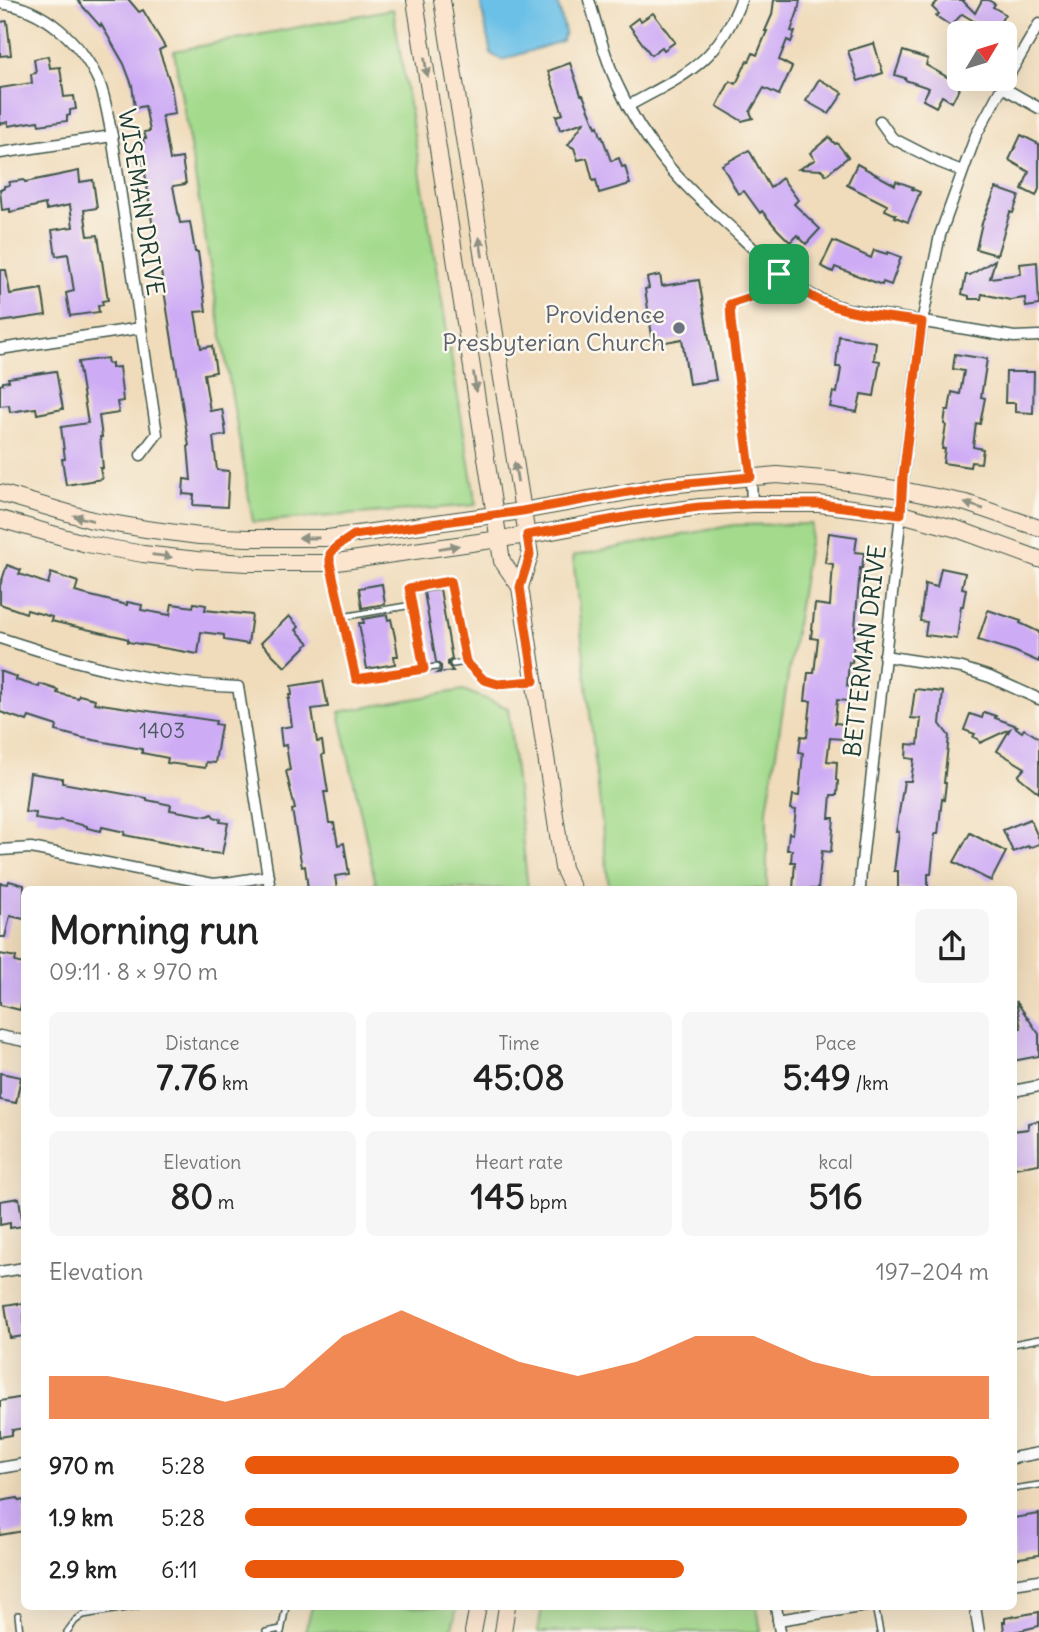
<!DOCTYPE html>
<html lang="en">
<head>
<meta charset="utf-8">
<style>
	:root { --surface:#fff; --page:#f6f6f6; --text:#222; --muted:#767676; --accent:#ea580c }
	body { margin:0; font-family:Delius,sans-serif; background:var(--page); color:var(--text); height:100vh; display:flex; flex-direction:column; font-size:26px; white-space:nowrap }
	* { box-sizing:border-box; margin:0 }
	p { font-size:23px; color:var(--muted) }
	.icon { flex:none; width:38px; height:38px; fill:none; stroke:currentColor; stroke-width:2; stroke-linecap:round; stroke-linejoin:round }
	.map { position:relative; flex:1; overflow:hidden }
	.details { position:absolute; left:21px; top:886px; width:996px; height:724px; display:flex; flex-direction:column; background:var(--surface); border-radius:10px; box-shadow:0 7px 28px #0002 }
	.details>* { flex:none }
	.needle { width:46px; rotate:52deg }
	.fabs { position:absolute; left:947px; top:21px; display:grid; gap:14px }
	.fabs a { display:grid; place-items:center; width:70px; height:70px; border-radius:10px; background:var(--surface); box-shadow:0 7px 28px #0002; font-size:35px }
	.pin { position:absolute; display:grid; place-items:center; width:60px; height:60px; color:#fff; margin:-30px; border-radius:14px; box-shadow:0 4px 10px #0006 }
	.round { display:grid; place-items:center; flex:none; width:74px; height:74px; border-radius:10px; background:var(--page) }
	.overview { display:flex; align-items:center; justify-content:space-between; height:119px; padding:0 28px }
	h1 { font-size:38px; font-weight:800; line-height:52px }
	.metrics { display:grid; grid-template-columns:repeat(3,1fr); gap:10px; height:119px; padding:7px 28px }
	.metrics div { display:grid; align-content:center; border-radius:10px; background:var(--page); text-align:center }
	.metrics b { font-size:35px; font-weight:800 }
	.metrics small { font-size:19px; font-weight:400 }
	.metrics p { font-size:19px }
	.chart { height:196px; padding:14px 28px }
	.chart p { display:flex; justify-content:space-between }
	.chart svg { width:100%; height:126px; margin-top:7px; fill:var(--accent); opacity:.7 }
	ul { padding:0 28px; list-style:none; font-size:23px }
	li { display:grid; grid-template-columns:112px 84px 1fr; align-items:center; height:52px }
	li i { height:18px; border-radius:9px; background:var(--accent) }
	.map>svg:first-child { display:block }
	.green { fill:#a3da8c; stroke:#618c60; stroke-width:2 }
	.water { fill:#6ac0e7; stroke:#447e8e; stroke-width:2 }
	.building { fill:#ceacf5 }
	.lines { fill:none; stroke-linecap:round; stroke-linejoin:round }
	.lane-casing { stroke:#3e5548; stroke-width:8 }
	.street-casing { stroke:#3e5548; stroke-width:13 }
	.secondary-casing { stroke:#3e5548; stroke-width:18 }
	.lane { stroke:#fff; stroke-width:5 }
	.street { stroke:#fff; stroke-width:10 }
	.secondary { stroke:#fbe5cf; stroke-width:16 }
	.oneway { fill:#8d9182 }
	.route-casing { stroke:#fff; stroke-width:14 }
	.route { stroke:#ea580c; stroke-width:9 }
	.worship-dot { fill:#6b7280; stroke:#fbf7ec; stroke-width:2.5 }
	.labels { text-anchor:middle; dominant-baseline:central; stroke-width:5; stroke-linejoin:round; paint-order:stroke }
	.number-label { font-size:21px; fill:#4b5964 }
	.street-label { font-size:24px; fill:#1f3d34; stroke:#fbf7ec }
	.worship-label { font-size:24px; fill:#5b616d; stroke:#fbf7ec; text-anchor:end }
</style>
</head>
<body>
<div class="map">
<svg width="1039" height="1632" viewBox="0 0 1039 1632">
	<rect width="100%" height="100%" fill="#fbf7ec"/>
	<filter id="ink" filterUnits="userSpaceOnUse"><feTurbulence type="fractalNoise" baseFrequency=".0143" numOctaves="2"/><feDisplacementMap in="SourceGraphic" scale="14" xChannelSelector="R" yChannelSelector="G"/><feConvolveMatrix kernelMatrix="1 2 1 2 8 2 1 2 1" color-interpolation-filters="sRGB"/></filter>
	<filter id="wash" filterUnits="userSpaceOnUse"><feTurbulence type="fractalNoise" baseFrequency=".00686" numOctaves="4" result="noise"/><feDisplacementMap in="SourceGraphic" scale="28" xChannelSelector="R" yChannelSelector="G"/><feGaussianBlur stdDeviation="1.57" result="paint"/><feColorMatrix in="noise" values="0 0 0 0 0 0 0 0 0 0 0 0 0 0 0 0 0 1.4 0 .05"/><feComposite in="paint" operator="in"/></filter>
	<g filter="url(#wash)">
		<rect width="100%" height="100%" fill="#f0dcbb"/>
		<g class="green">
			<polygon points="393,9 476,505 253,522 174,51"/>
			<polygon points="812,524 767,810 767,889 609,889 573,556 734,525"/>
			<polygon points="463,690 508,708 528,889 377,889 339,712"/>
			<polygon points="312,1607 312,1606 457,1607 451,1632 305,1632"/>
			<polygon points="542,1607 757,1607 761,1632 538,1632"/>
		</g>
		<polygon class="water" points="480,0 557,0 565,32 562,41 502,60 491,54"/>
		<g id="blocks">
			<g class="building">
				<polygon points="77,0 129,0 139,12 143,10 165,47 159,50 171,85 175,114 162,116 170,160 182,158 186,184 173,186 180,223 190,222 195,252 198,252 206,311 195,312 201,348 212,346 216,372 204,374 210,411 222,409 225,426 226,435 213,437 217,470 229,471 227,507 193,505 194,495 183,494 184,479 191,480 188,446 189,446 158,253 152,222 141,145 144,144 143,138 146,138 144,132 150,131 145,106 135,108 132,85 124,64 101,24 100,26"/>
				<polygon points="774,0 800,0 798,11 791,31 795,32 791,42 787,40 779,60 792,67 779,95 764,88 750,112 753,118 742,121 717,106 730,81 736,84 747,61 749,62 753,53 757,55 767,31 765,31 772,15"/>
				<polygon points="939,0 964,0 963,1 975,13 982,0 988,0 995,4 993,7 1005,14 994,33 962,14 951,26 936,16 939,14 932,7"/>
				<polygon points="653,13 675,42 664,50 662,47 651,55 629,25 638,18 641,21"/>
				<polygon points="7,21 11,55 0,56 0,22"/>
				<polygon points="874,43 883,73 858,81 848,51"/>
				<polygon points="903,51 928,59 926,65 961,85 952,102 942,96 936,107 923,100 929,88 905,80 905,78 895,75"/>
				<polygon points="48,56 50,68 60,67 64,97 74,96 76,109 70,110 70,115 67,116 67,121 39,125 38,121 8,126 8,122 0,124 0,88 32,83 31,74 36,73 34,59"/>
				<polygon points="570,63 581,95 583,95 596,127 598,126 601,137 602,136 611,161 619,158 622,167 625,166 630,184 599,193 596,180 593,181 587,158 578,160 574,148 568,145 584,122 560,130 556,116 563,114 548,71"/>
				<polygon points="819,79 843,93 829,114 806,101"/>
				<polygon points="1021,135 1039,144 1039,189 1036,196 1022,189 1029,172 1009,160"/>
				<polygon points="829,137 835,144 837,143 848,157 826,175 823,170 799,169 815,160 810,153"/>
				<polygon points="749,150 770,188 782,178 798,200 794,204 820,229 806,244 797,235 790,242 778,230 762,211 760,213 744,191 738,194 722,165"/>
				<polygon points="857,164 895,185 896,181 913,187 912,189 920,192 908,222 895,217 896,215 885,210 887,205 847,185"/>
				<polygon points="79,171 80,182 93,180 97,208 84,210 88,236 98,235 108,300 102,301 103,305 98,306 99,312 70,316 66,293 74,291 68,254 56,256 52,230 73,227 70,205 46,210 45,204 10,212 10,209 2,210 0,189 4,189 4,186 10,185 9,182 24,180 25,182"/>
				<polygon points="996,188 1019,196 1013,213 1010,212 997,255 976,249 982,223"/>
				<polygon points="833,241 871,258 874,250 887,254 888,252 901,257 891,285 883,282 882,285 835,267 833,272 821,266"/>
				<polygon points="995,260 990,278 1021,274 1020,264 1037,262 1039,305 1026,307 1025,298 1010,300 982,294 981,299 969,299 969,296 962,294 966,275 970,275"/>
				<polygon points="0,270 6,270 10,294 42,289 46,315 0,322"/>
				<polygon points="660,275 662,286 699,280 716,380 689,384 682,339 661,343 652,336 645,289 649,288 647,278"/>
				<polygon points="839,336 876,342 874,360 880,361 874,396 861,394 857,412 830,407 833,392 837,393 841,369 840,367 836,367"/>
				<polygon points="955,354 987,359 981,397 985,398 980,424 976,423 973,447 983,449 981,463 971,462 970,467 943,463 945,449 942,449 946,425 944,424 946,410 949,410 952,392 960,394 964,371 953,369"/>
				<polygon points="107,358 108,364 112,363 112,368 119,367 123,401 117,402 119,413 99,416 102,437 100,437 103,468 100,468 102,479 66,485 62,459 65,459 61,427 88,423 78,362"/>
				<polygon points="56,371 63,409 37,414 36,408 10,412 9,405 0,406 0,385 3,384 3,382 9,381 8,378"/>
				<polygon points="1006,372 1034,372 1033,413 1015,412 1015,403 1005,403"/>
				<polygon points="829,533 857,537 855,552 864,553 862,568 860,568 852,663 849,662 847,686 850,686 848,701 837,700 835,723 845,724 843,739 830,738 827,761 837,762 836,780 838,781 837,795 831,795 829,818 834,818 831,852 822,851 818,889 793,889 795,862 791,862 792,850 787,850 789,833 793,834 796,810 791,809 793,795 799,796 803,753 799,752 801,736 807,737 811,701 805,701 808,673 814,673 818,639 811,638 815,604 830,606 833,564 825,563"/>
				<polygon points="7,565 21,570 19,574 48,584 51,573 78,582 75,592 127,605 127,602 142,605 141,610 170,615 172,604 193,607 194,603 206,605 205,610 252,615 248,644 224,640 224,635 201,632 198,654 128,642 128,639 121,637 51,621 52,617 27,610 26,613 0,604 0,586"/>
				<polygon points="941,568 965,573 962,588 966,589 963,606 961,606 957,639 925,635 927,622 920,621 925,584 937,587"/>
				<polygon points="382,584 385,604 362,608 359,588"/>
				<polygon points="440,589 452,659 448,662 448,665 453,671 437,673 441,670 441,666 436,662 424,592"/>
				<polygon points="988,610 1021,621 1020,623 1039,632 1039,662 1014,651 978,640"/>
				<polygon points="387,615 388,620 391,619 395,637 398,656 394,656 395,664 367,669 359,623 364,623 363,619"/>
				<polygon points="289,616 299,627 296,630 309,643 285,667 261,643"/>
				<polygon points="0,671 17,677 16,680 39,687 40,684 58,690 57,693 78,698 79,695 95,699 94,703 216,721 215,724 221,725 215,763 206,762 205,768 167,763 168,758 142,753 142,749 83,738 56,731 57,726 29,717 27,721 0,712"/>
				<polygon points="323,681 328,707 312,709 317,742 322,741 324,754 322,755 328,792 324,792 329,823 334,823 338,845 344,843 349,874 335,876 337,889 308,889 305,866 302,867 292,810 295,809 286,771 290,770 286,745 282,746 280,728 292,726 288,699 290,699 289,695 292,695 291,686"/>
				<polygon points="915,689 943,692 940,724 949,736 944,783 946,783 944,800 942,799 938,834 935,834 931,874 928,874 928,889 898,889 898,871 894,871 899,832 896,832 904,781 911,781 914,759 906,758 907,744 918,745 921,719 911,718"/>
				<polygon points="984,712 996,716 995,718 1017,726 1015,727 1022,732 1024,729 1039,738 1039,793 1018,776 1025,768 997,751 1010,729 980,743 978,739 973,737 975,734 964,730 970,714 982,718"/>
				<polygon points="30,773 62,778 62,783 147,798 147,800 171,805 170,810 199,815 208,816 212,814 214,817 221,819 220,822 228,823 222,854 201,852 202,850 124,835 125,832 102,827 101,831 87,828 87,826 60,820 56,822 35,819 36,813 25,812"/>
				<polygon points="1030,819 1039,839 1039,844 1029,848 1028,846 1013,852 1003,830"/>
				<polygon points="970,833 1006,852 991,881 954,862"/>
				<polygon points="9,881 24,885 24,919 10,916 5,937 0,937 0,883 8,884"/>
				<polygon points="0,954 16,957 15,962 24,964 24,987 20,1010 0,1005"/>
				<polygon points="1016,1001 1039,1034 1039,1056 1013,1061 1013,1029 1021,1028"/>
				<polygon points="0,1073 21,1077 16,1103 0,1100"/>
				<polygon points="1039,1121 1039,1164 1015,1168 1013,1166 1013,1131 1028,1129 1028,1123"/>
				<polygon points="19,1198 23,1226 10,1228 10,1223 0,1225 0,1201"/>
				<polygon points="18,1303 18,1304 24,1303 24,1336 10,1338 5,1305"/>
				<polygon points="24,1397 24,1428 12,1430 12,1435 0,1437 0,1401"/>
				<polygon points="18,1498 19,1501 24,1500 24,1531 0,1535 0,1501"/>
				<polygon points="1039,1514 1039,1555 1013,1559 1013,1518"/>
				<polygon points="1039,1612 1039,1626 1014,1632 1004,1632 1003,1622 1005,1622 1005,1618"/>
			</g>
		</g>
	</g>
	<g filter="url(#ink)">
		<use href="#blocks" fill-opacity="0" stroke="#3e5548" stroke-width="2"/>
		<g class="lines">
			<defs>
				<g id="lane">
					<polyline points="750,476 731,321 730,304 757,295 779,274"/>
					<polyline points="331,566 356,679 436,667"/>
					<polyline points="342,617 412,605"/>
					<polyline points="453,664 466,662 484,680 497,684 532,681"/>
					<polyline points="424,669 409,588 450,581 466,662"/>
					<polyline points="1013,1344 1039,1339"/>
					<polyline points="1013,1489 1039,1485"/>
					<polyline points="875,1606 880,1632"/>
					<polyline points="18,1615 20,1632"/>
					<polyline points="67,1632 75,1621 83,1615 138,1606"/>
					<polyline points="266,1632 281,1629"/>
					<polyline points="281,1632 286,1606"/>
				</g>
				<g id="street">
					<path d="M589,0C598,29 605,59 618,86C630,113 647,140 666,163C688,191 717,214 742,238C777,271 799,296 847,309L1014,337L1039,336"/>
					<path d="M0,3C44,8 81,42 99,82C106,99 108,118 112,136L157,434L141,455"/>
					<polyline points="1002,87 1039,108"/>
					<path d="M628,106C684,75 717,64 741,0"/>
					<polyline points="880,121 892,138 939,162 962,171"/>
					<polyline points="0,153 112,136"/>
					<polyline points="0,349 141,328"/>
					<polyline points="751,477 752,504"/>
					<path d="M0,638C79,664 154,685 238,687L270,889"/>
					<polyline points="884,656 962,668 990,677 1039,699"/>
					<polyline points="0,850 31,848 213,884 232,882 269,876"/>
					<polyline points="860,889 861,871 901,514 903,477 922,322 932,274 940,235 976,135 1002,87 1039,24"/>
					<polyline points="0,1036 24,1041"/>
					<polyline points="1013,1091 1039,1086"/>
					<polyline points="0,1272 24,1268"/>
					<polyline points="1013,1458 1039,1453"/>
					<polyline points="0,1468 24,1464"/>
					<polyline points="1013,1584 1039,1580"/>
					<polyline points="776,1606 780,1632"/>
					<polyline points="975,1606 979,1632"/>
					<polyline points="778,1620 866,1606"/>
				</g>
				<g id="secondary">
					<polyline points="415,0 502,561 520,587 563,868 573,889"/>
					<polyline points="442,0 530,555 520,587"/>
					<polyline points="0,493 92,520 146,529 199,536 248,538 328,538 522,511 667,485 777,475 834,480 902,490 966,503 1039,528"/>
					<polyline points="0,519 87,544 143,554 197,560 247,563 330,563 542,533 632,516 700,507 752,504 819,504 901,514 957,529 1039,559"/>
					<polyline points="473,1632 478,1606"/>
					<polyline points="503,1632 507,1606"/>
				</g>
			</defs>
			<use href="#lane" class="lane-casing"/>
			<use href="#street" class="street-casing"/>
			<use href="#secondary" class="secondary-casing"/>
			<use href="#lane" class="lane"/>
			<use href="#street" class="street"/>
			<use href="#secondary" class="secondary"/>
		</g>
		<defs><path id="oneway-solid" d="M-6-.8H1V-3.2L6.5 0L1 3.2V.8H-6Z" transform="scale(1.75)"/></defs>
		<g class="oneway">
			<use href="#oneway-solid" transform="translate(426 67) rotate(81)"/>
			<use href="#oneway-solid" transform="translate(481 247) rotate(-99)"/>
			<use href="#oneway-solid" transform="translate(475 382) rotate(81)"/>
			<use href="#oneway-solid" transform="translate(516 472) rotate(-99)"/>
			<use href="#oneway-solid" transform="translate(974 506) rotate(-163)"/>
			<use href="#oneway-solid" transform="translate(83 518) rotate(-165)"/>
			<use href="#oneway-solid" transform="translate(309 538) rotate(-180)"/>
			<use href="#oneway-solid" transform="translate(449 547) rotate(-9)"/>
			<use href="#oneway-solid" transform="translate(162 556) rotate(7)"/>
		</g>
	</g>
	<g class="lines" filter="url(#ink)">
		<defs>
			<path id="route" d="M779,274C793,285 808,296 825,303C855,315 891,317 922,322L903,477L901,514L819,504H752L699,507L632,516L527,535L530,555L520,587L534,681L498,684L484,680L466,662L450,581L409,588L424,669L356,679L330,563V554L336,547L354,535L522,511L667,485L751,477L731,321L730,304L757,295Z"/>
		</defs>
		<use href="#route" class="route-casing"/>
		<use href="#route" class="route"/>
	</g>
	<circle class="worship-dot" cx="679" cy="328" r="7"/>
	<g class="labels">
		<g class="number-label">
			<text x="162" y="730">1403</text>
		</g>
		<g class="street-label">
			<text transform="translate(142 202) rotate(81)">WISEMAN DRIVE</text>
			<text transform="translate(864 651) rotate(-83)">BETTERMAN DRIVE</text>
		</g>
		<g class="worship-label">
			<text x="665" y="314">Providence<tspan x="665" dy="28">Presbyterian Church</tspan></text>
		</g>
	</g>
</svg>
<div class="fabs">
<a><svg class="needle" viewBox="-14 -14 28 28"><path d="M0-13l5 13h-10z" fill="#e53935"/><path d="M0 13l5-13h-10z" fill="#767676"/></svg></a>
</div>
<div class="pin" style="left:779px;top:274px;background:#1e9e55"><svg class="icon" aria-label="arrive" viewBox="0 0 24 24"><path d="M6 21V4h12l-3 4 3 4H6"/></svg></div>
<section class="details">
<div class="overview"><div><h1>Morning run</h1><p>09:11 · 8 × 970 m</p></div><a class="round"><svg class="icon" aria-label="share" viewBox="0 0 24 24"><path d="M12 15V3M7 8l5-5 5 5M5 13v7h14v-7"/></svg></a></div>
<div class="metrics">
<div><p>Distance</p><b>7.76<small> km</small></b></div>
<div><p>Time</p><b>45:08</b></div>
<div><p>Pace</p><b>5:49<small> /km</small></b></div>
</div>
<div class="metrics">
<div><p>Elevation</p><b>80<small> m</small></b></div>
<div><p>Heart rate</p><b>145<small> bpm</small></b></div>
<div><p>kcal</p><b>516</b></div>
</div>
<div class="chart"><p><span>Elevation</span>197–204 m</p>
<svg viewBox="0 0 160 44" preserveAspectRatio="none"><path d="M0 44V29L10 29L20 33L30 38L40 33L50 15L60 6L70 15L80 24L90 29L100 24L110 15L120 15L130 24L140 29L150 29L160 29V44z"/></svg>
</div>
<ul>
<li><b>970 m</b>5:28<i style="width:96%"></i></li>
<li><b>1.9 km</b>5:28<i style="width:97%"></i></li>
<li><b>2.9 km</b>6:11<i style="width:59%"></i></li>
</ul>
</section>
</div>
</body>
</html>
